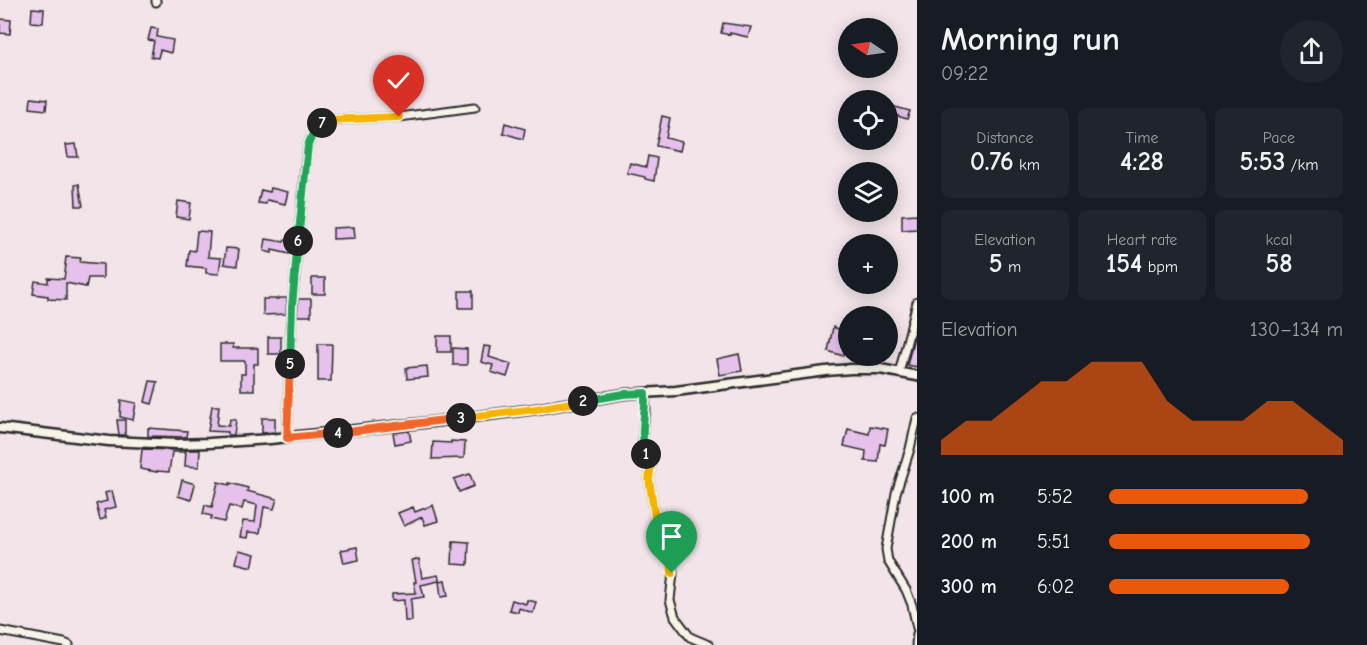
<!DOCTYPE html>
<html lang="en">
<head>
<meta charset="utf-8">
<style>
	:root { --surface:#171b24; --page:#20242c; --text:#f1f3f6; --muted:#9ea1a6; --accent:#ea580c }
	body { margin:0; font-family:"Comic Neue",sans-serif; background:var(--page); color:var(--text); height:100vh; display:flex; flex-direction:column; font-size:22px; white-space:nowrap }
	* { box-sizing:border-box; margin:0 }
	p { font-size:20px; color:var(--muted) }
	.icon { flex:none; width:33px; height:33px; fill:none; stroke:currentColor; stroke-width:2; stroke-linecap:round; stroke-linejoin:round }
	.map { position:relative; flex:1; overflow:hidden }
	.panel { display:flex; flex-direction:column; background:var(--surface); width:450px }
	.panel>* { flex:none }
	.needle { width:39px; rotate:283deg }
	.tools { position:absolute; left:838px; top:18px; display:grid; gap:12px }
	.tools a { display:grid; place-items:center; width:60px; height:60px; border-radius:50%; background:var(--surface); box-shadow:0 3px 15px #0003; font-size:30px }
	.pin { position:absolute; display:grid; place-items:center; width:51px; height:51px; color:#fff; margin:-62px -26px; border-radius:50% 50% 50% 0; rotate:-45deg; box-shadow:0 0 6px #0007 }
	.pin .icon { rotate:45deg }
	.km { position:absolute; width:30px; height:30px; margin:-15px; border-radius:50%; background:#222; color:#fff; font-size:16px; line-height:30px; text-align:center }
	.round { display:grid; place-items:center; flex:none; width:63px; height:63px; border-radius:32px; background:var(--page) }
	.summary { display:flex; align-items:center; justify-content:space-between; height:102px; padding:0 24px }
	h1 { font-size:33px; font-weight:800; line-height:45px }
	.metrics { display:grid; grid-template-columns:repeat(3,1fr); gap:9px; height:102px; padding:6px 24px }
	.metrics div { display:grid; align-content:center; border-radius:9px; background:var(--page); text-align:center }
	.metrics b { font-size:26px; font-weight:800 }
	.metrics small { font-size:16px; font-weight:400 }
	.metrics p { font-size:16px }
	.chart { height:168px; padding:12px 24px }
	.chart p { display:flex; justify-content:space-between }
	.chart svg { width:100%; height:108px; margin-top:6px; fill:var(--accent); opacity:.7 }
	ul { padding:0 24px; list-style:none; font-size:20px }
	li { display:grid; grid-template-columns:96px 72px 1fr; align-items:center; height:45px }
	li i { height:15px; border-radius:8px; background:var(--accent) }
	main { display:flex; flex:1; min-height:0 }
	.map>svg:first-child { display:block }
	.building { fill:#e5c1ec; stroke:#2b2b2b; stroke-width:1.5 }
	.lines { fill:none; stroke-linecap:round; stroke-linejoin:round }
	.minor-casing { stroke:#2b2b2b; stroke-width:11 }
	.tertiary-casing { stroke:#2b2b2b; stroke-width:13 }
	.minor { stroke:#f7f3e8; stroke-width:7 }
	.tertiary { stroke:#f7f3e8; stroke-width:8 }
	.split-1-casing { stroke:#fff; stroke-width:12 }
	.split-2-casing { stroke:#fff; stroke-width:12 }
	.split-3-casing { stroke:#fff; stroke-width:12 }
	.split-4-casing { stroke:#fff; stroke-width:12 }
	.split-5-casing { stroke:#fff; stroke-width:12 }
	.split-6-casing { stroke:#fff; stroke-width:12 }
	.split-7-casing { stroke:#fff; stroke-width:12 }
	.split-8-casing { stroke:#fff; stroke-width:12 }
	.split-1 { stroke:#f5b400; stroke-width:8 }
	.split-2 { stroke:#22a559; stroke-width:8 }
	.split-3 { stroke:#f5b400; stroke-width:8 }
	.split-4 { stroke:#f0652b; stroke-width:8 }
	.split-5 { stroke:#f0652b; stroke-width:8 }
	.split-6 { stroke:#22a559; stroke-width:8 }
	.split-7 { stroke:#22a559; stroke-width:8 }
	.split-8 { stroke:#f5b400; stroke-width:8 }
</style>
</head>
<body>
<main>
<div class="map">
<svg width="917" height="645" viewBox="0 0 917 645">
	<rect width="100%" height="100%" fill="#f2e4e9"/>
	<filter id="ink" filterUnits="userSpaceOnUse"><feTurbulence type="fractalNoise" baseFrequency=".0167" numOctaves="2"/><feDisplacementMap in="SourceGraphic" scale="12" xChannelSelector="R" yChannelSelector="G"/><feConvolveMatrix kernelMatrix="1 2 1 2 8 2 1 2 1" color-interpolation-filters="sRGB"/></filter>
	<g filter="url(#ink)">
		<g class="building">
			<polygon points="32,8 44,9 43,23 31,22"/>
			<polygon points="0,19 11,20 10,34 0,33"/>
			<polygon points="723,23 751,27 748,37 730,33 730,35 721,33"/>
			<polygon points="151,28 158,29 157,37 173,40 171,53 160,50 158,58 151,57 154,41 148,40"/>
			<polygon points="31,98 47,100 46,110 30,108"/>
			<polygon points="888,105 910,111 907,119 888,113"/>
			<polygon points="662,116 670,118 666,138 682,142 680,151 656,146"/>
			<polygon points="505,123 525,129 523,139 503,133"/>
			<polygon points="76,144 78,157 68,157 66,145"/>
			<polygon points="648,156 657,158 654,181 645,179 645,177 627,173 630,163 646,167"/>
			<polygon points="79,184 83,206 76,206 75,185"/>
			<polygon points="271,188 288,192 285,204 267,200 266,204 258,203 261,190 270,192"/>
			<polygon points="178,201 191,203 189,219 176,217"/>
			<polygon points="917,214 917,229 902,230 902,215"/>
			<polygon points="354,227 355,238 333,239 333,228"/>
			<polygon points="197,231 210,232 208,257 221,258 219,274 206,273 206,268 187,266 189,250 195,251"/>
			<polygon points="266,239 284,242 285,240 292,241 290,254 272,250 272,253 264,251"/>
			<polygon points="226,248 239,249 237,266 224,264"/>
			<polygon points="66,257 81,258 80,262 103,264 103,278 88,278 86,287 66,283 66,300 48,299 48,296 33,294 35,281 48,283 48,278 64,279 66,265 65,265"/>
			<rect x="312" y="278" width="13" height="16"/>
			<rect x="459" y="291" width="14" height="17"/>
			<polygon points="279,298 287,298 286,314 263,315 263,299 279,299"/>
			<polygon points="298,299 311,299 311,316 297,316"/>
			<polygon points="833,327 849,333 843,350 845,350 843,356 828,351"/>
			<rect x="437" y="336" width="14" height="16"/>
			<rect x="268" y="337" width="13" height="17"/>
			<polygon points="914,337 917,338 917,367 907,365"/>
			<polygon points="220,344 233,344 233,348 258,348 258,364 254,364 254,390 241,390 241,374 245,374 245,361 220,361"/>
			<polygon points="318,344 332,344 331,381 318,381"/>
			<polygon points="484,346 491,347 489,357 511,364 507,377 491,372 493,365 481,362"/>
			<polygon points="453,348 467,349 467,365 453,365"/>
			<polygon points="739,354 742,371 720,375 717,359"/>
			<polygon points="427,366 428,377 407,379 406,368"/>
			<polygon points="150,381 158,382 152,404 145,402"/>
			<polygon points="121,400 136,403 133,420 120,417"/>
			<polygon points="212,406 219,406 217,425 229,426 230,419 236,420 234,435 228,435 228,432 208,431"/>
			<polygon points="262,418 275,418 275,432 262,433"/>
			<polygon points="117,420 125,420 125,435 119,435"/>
			<polygon points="870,426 888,429 885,445 880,444 878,462 865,461 866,451 844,446 848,429 869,434"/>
			<polygon points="148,428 187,431 186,437 148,436"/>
			<polygon points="409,431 411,441 395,444 393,433"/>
			<polygon points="451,441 465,442 464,458 432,459 433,442 451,443"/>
			<polygon points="142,449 177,450 184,450 184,452 172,452 169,472 157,471 157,472 140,469"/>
			<polygon points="186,450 200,450 199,467 185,466"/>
			<polygon points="470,474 474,486 459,492 454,479"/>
			<polygon points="182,480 195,484 191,500 178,496"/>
			<polygon points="218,482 230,485 230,483 248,488 247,491 277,499 274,509 264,507 260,533 248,532 247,538 240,537 243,521 255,522 257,505 244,502 242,509 229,506 224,522 211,519 212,516 203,514 205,505 212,507"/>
			<polygon points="112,491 116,507 104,510 106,518 100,520 96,504 107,501 105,493"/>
			<polygon points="433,505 438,521 425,525 422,517 404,526 398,513 413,507 415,512"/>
			<polygon points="453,541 469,542 468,565 452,564"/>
			<polygon points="357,547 359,560 344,563 341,550"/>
			<polygon points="239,550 255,554 252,567 236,563"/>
			<polygon points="419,559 422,578 438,575 440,581 445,580 448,596 441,597 439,581 421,585 424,597 411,599 412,621 405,621 404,600 392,601 392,594 416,593 414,582 416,582 412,560"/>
			<polygon points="512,600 526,604 527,600 536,602 533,613 519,608 518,612 509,610"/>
		</g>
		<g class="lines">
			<defs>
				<g id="minor">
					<polyline points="156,0 156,2"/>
					<polyline points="899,373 917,302"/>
					<polyline points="645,393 646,410 643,426 643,442 651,466 649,479 657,531 671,560 673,573 670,600 675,617 690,637 709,645"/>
					<polyline points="917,418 910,449 896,493 886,549 888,561 906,590 912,605 917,628"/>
					<polyline points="287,438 292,307 305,168 308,145 316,126 326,120 399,117 475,107"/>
					<polyline points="0,631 64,643 69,645"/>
					<polyline points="916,645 917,634"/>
				</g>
				<polyline id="tertiary" points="0,428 109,441 177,444 209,443 270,439 432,422 536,409 624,394 676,391 826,371 851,369 880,369 917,376"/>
			</defs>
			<use href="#minor" class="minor-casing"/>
			<use href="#tertiary" class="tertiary-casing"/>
			<use href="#minor" class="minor"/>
			<use href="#tertiary" class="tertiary"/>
		</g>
	</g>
	<g class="lines" filter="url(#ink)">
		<defs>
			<polyline id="split-1" points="646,454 651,466 649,479 657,531 671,560 672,573"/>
			<path id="split-2" d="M583,401L624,394L645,393C646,415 639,432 646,454"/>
			<polyline id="split-3" points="461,418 536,409 583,401"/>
			<polyline id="split-4" points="338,433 461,418"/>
			<polyline id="split-5" points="290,364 287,438 338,433"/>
			<polyline id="split-6" points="290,364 292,307 298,241"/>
			<polyline id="split-7" points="298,241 308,145 316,126 322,123"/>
			<polyline id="split-8" points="322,123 326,120 399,117"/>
		</defs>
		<use href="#split-1" class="split-1-casing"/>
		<use href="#split-2" class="split-2-casing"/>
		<use href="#split-3" class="split-3-casing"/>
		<use href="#split-4" class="split-4-casing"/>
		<use href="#split-5" class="split-5-casing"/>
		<use href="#split-6" class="split-6-casing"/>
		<use href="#split-7" class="split-7-casing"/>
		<use href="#split-8" class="split-8-casing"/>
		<use href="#split-1" class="split-1"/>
		<use href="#split-2" class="split-2"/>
		<use href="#split-3" class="split-3"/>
		<use href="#split-4" class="split-4"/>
		<use href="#split-5" class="split-5"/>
		<use href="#split-6" class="split-6"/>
		<use href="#split-7" class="split-7"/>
		<use href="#split-8" class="split-8"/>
	</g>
</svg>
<div class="tools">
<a><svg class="needle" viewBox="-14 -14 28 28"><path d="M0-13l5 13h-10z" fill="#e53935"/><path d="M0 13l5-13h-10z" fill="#9ea1a6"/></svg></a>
<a><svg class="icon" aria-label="locate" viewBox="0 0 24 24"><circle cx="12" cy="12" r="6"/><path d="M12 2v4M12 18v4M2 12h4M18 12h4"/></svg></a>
<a><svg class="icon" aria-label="layers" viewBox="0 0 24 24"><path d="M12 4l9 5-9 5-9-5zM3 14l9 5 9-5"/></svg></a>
<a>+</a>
<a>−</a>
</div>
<div class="pin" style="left:672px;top:573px;background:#1e9e55"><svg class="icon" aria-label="arrive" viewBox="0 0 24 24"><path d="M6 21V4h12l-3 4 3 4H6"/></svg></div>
<div class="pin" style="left:399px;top:117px;background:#d93025"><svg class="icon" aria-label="check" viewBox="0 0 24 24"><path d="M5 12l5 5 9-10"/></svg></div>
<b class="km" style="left:646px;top:454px">1</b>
<b class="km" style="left:583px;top:401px">2</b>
<b class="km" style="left:461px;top:418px">3</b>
<b class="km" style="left:338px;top:433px">4</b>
<b class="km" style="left:290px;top:364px">5</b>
<b class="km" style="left:298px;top:241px">6</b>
<b class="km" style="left:322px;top:123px">7</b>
</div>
<section class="panel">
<div class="summary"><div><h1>Morning run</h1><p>09:22</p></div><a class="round"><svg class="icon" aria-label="share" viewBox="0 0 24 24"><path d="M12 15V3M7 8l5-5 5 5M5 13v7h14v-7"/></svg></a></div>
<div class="metrics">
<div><p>Distance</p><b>0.76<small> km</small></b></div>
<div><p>Time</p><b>4:28</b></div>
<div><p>Pace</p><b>5:53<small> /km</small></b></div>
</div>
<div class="metrics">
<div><p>Elevation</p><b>5<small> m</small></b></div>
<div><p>Heart rate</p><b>154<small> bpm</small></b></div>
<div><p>kcal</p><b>58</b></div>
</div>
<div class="chart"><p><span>Elevation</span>130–134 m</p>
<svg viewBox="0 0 160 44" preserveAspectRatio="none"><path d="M0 44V38L10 30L20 30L30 22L40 14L50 14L60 6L70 6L80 6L90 22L100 30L110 30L120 30L130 22L140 22L150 30L160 38V44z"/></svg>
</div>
<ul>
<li><b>100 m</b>5:52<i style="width:85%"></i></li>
<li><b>200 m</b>5:51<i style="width:86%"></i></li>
<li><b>300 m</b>6:02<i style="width:77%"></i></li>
</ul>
</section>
</main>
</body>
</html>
